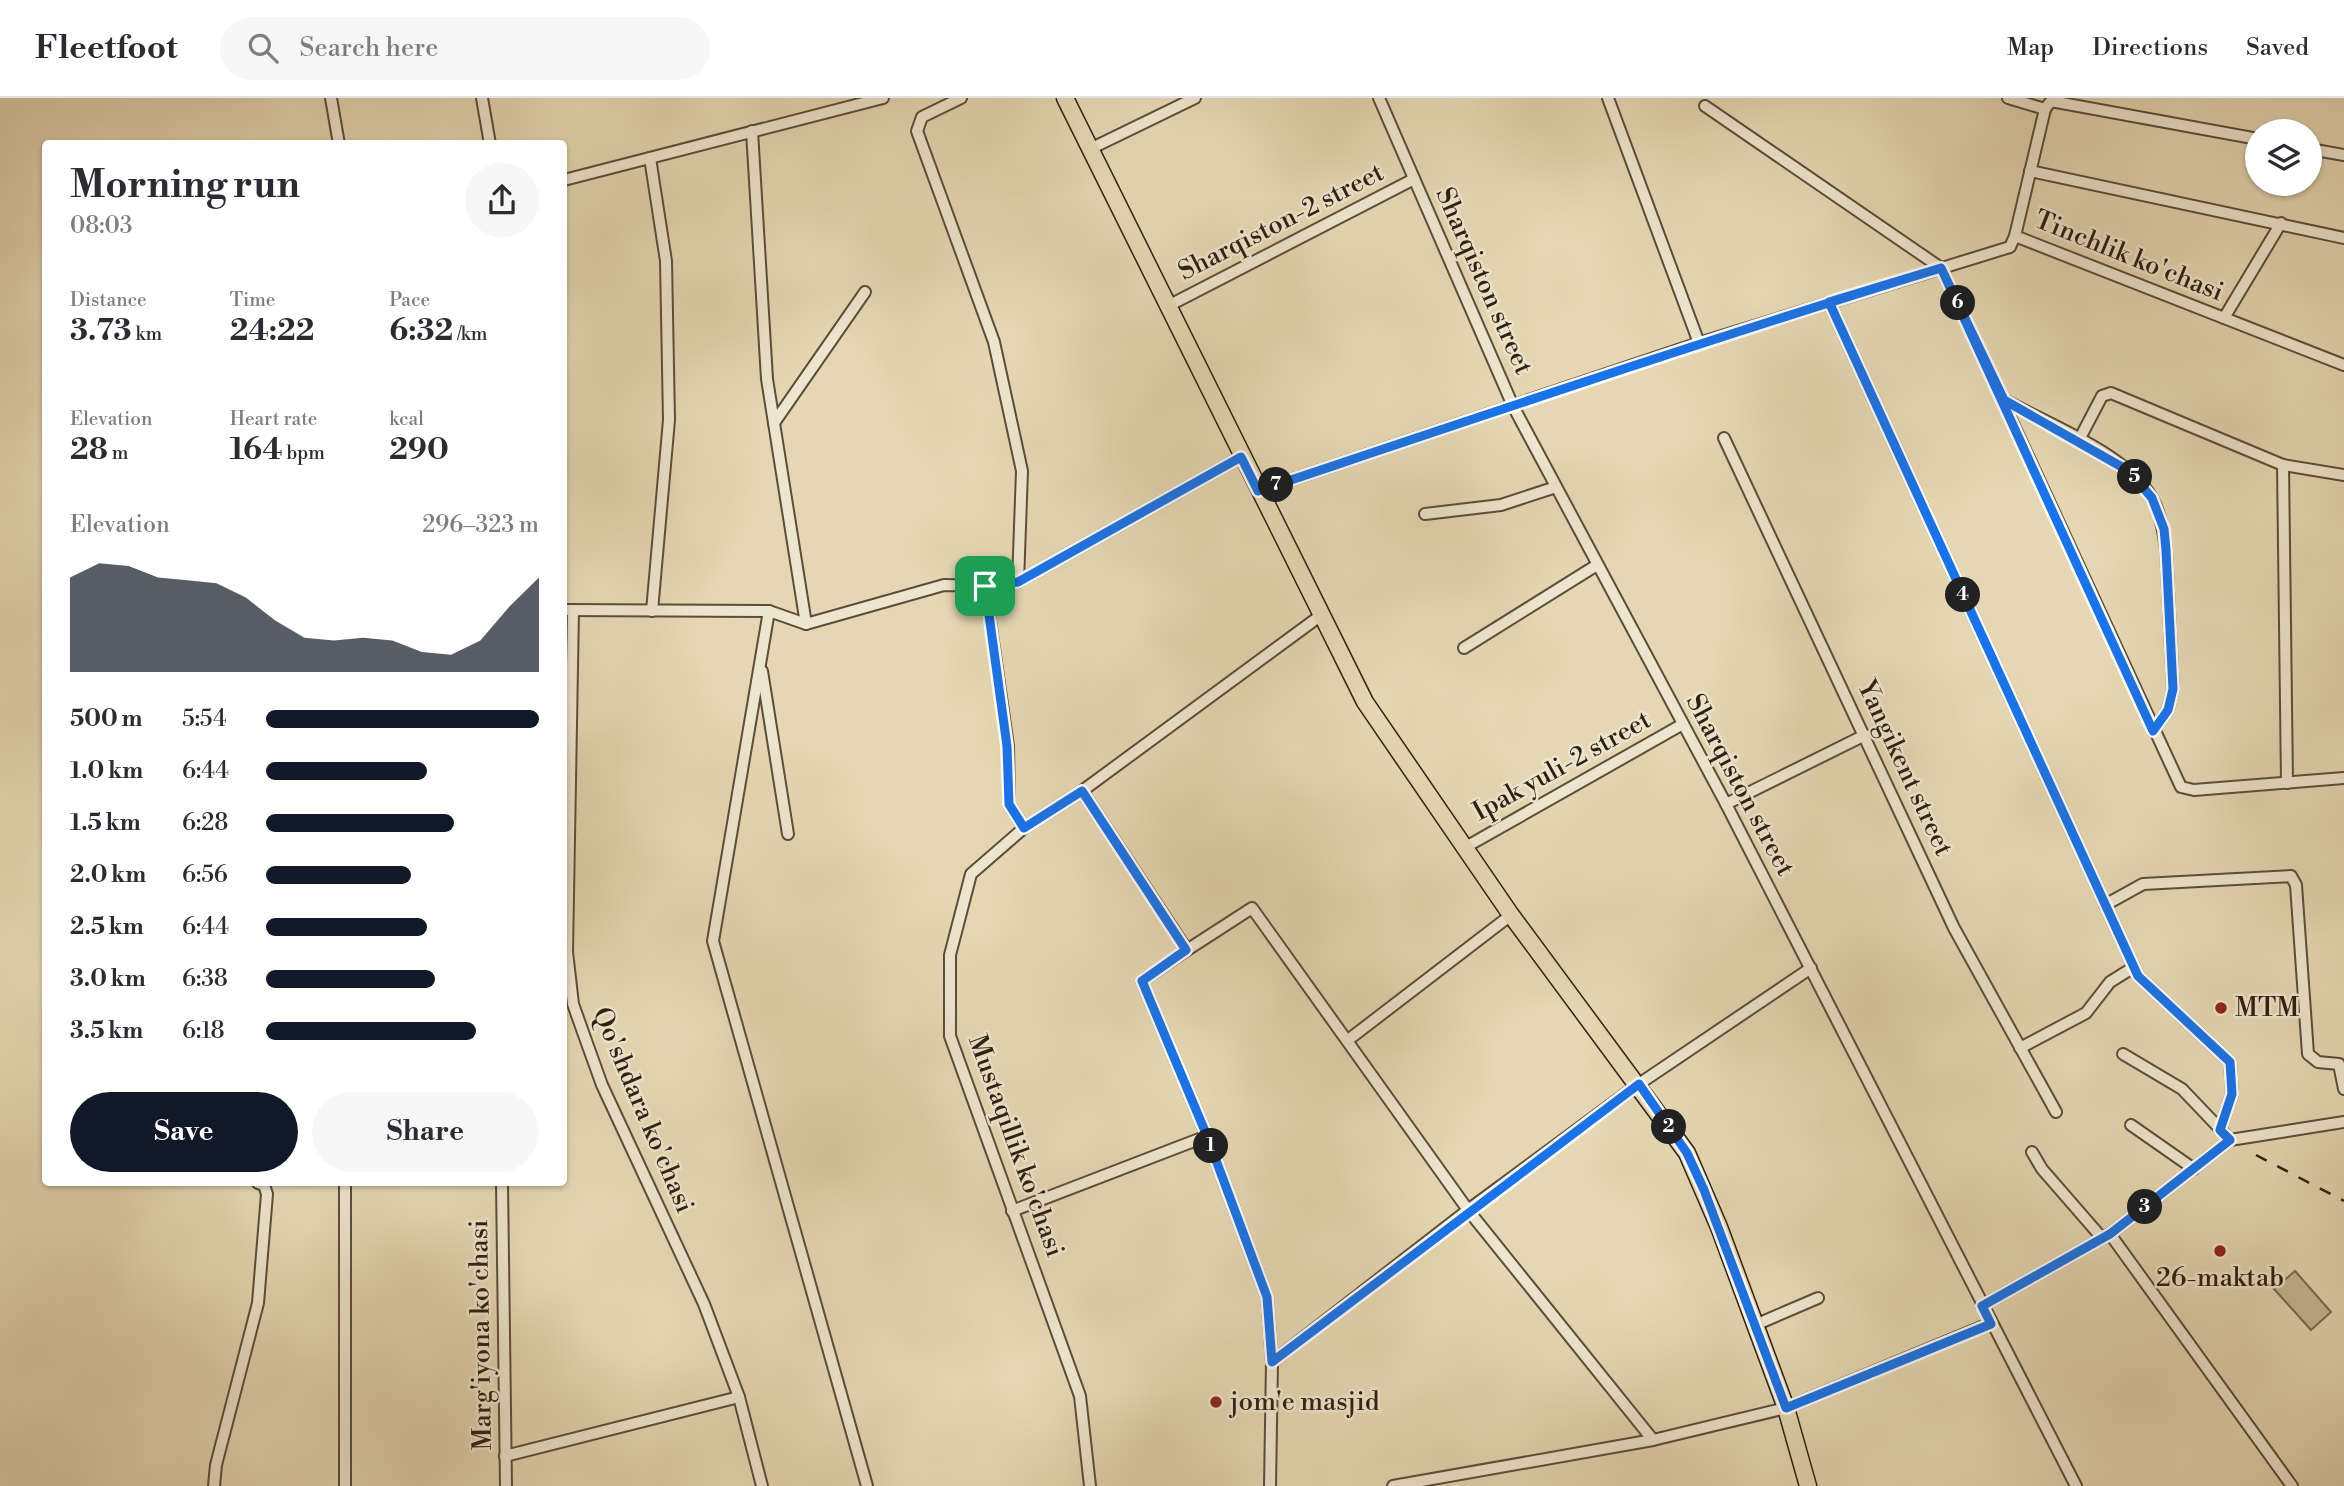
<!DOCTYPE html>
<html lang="en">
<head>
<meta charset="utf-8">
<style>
	:root { --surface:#fff; --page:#f7f7f7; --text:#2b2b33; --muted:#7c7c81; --line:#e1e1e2; --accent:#111827 }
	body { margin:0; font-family:"Libre Bodoni",serif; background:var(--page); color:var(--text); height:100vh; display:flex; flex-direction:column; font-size:26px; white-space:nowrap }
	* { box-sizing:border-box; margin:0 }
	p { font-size:23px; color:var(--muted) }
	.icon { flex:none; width:38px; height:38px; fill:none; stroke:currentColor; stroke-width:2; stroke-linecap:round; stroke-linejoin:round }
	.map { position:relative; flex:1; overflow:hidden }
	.side { position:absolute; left:42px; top:42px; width:525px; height:1046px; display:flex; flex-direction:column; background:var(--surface); border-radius:7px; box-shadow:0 2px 5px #0004 }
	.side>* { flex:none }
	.controls { position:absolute; left:2245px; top:21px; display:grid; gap:14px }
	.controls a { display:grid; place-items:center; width:77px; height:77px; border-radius:50%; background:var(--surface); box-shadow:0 2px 5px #0004; font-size:35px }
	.pin { position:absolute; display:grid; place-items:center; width:60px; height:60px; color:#fff; margin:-30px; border-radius:14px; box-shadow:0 4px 10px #0006 }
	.km { position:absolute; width:35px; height:35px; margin:-18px; border-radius:50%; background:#222; color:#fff; font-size:19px; line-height:35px; text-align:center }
	.round { display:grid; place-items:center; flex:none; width:74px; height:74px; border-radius:37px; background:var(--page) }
	.headline { display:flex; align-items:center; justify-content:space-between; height:119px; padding:0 28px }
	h1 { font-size:38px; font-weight:700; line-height:52px }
	.figures { display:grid; grid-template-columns:repeat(3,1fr); gap:10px; height:119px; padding:7px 28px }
	.figures div { display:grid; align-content:center }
	.figures b { font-size:30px; font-weight:700 }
	.figures small { font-size:19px; font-weight:400 }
	.figures p { font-size:19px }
	.chart { height:196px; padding:14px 28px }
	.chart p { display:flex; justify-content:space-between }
	.chart svg { width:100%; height:126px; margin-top:7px; fill:var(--accent); opacity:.7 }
	.primary-button { display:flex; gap:14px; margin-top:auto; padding:14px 28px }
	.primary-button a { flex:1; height:80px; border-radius:42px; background:var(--accent); color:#fff; font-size:28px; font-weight:700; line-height:80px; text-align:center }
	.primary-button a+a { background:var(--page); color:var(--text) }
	ul { padding:0 28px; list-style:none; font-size:23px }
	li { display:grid; grid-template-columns:112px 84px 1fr; align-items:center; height:52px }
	li i { height:18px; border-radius:9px; background:var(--accent) }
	header { display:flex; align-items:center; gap:42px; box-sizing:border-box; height:98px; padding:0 35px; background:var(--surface); border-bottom:2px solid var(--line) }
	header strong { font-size:33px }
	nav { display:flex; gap:38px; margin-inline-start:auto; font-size:24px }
	.search { width:490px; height:63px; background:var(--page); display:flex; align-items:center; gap:18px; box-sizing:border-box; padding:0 24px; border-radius:38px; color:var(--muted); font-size:26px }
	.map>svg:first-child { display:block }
	.green { fill:#c6b897; stroke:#7a6c54; stroke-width:2 }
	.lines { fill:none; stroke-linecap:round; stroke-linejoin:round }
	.street-casing { stroke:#5c4d39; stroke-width:14 }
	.primary-casing { stroke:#2e1f10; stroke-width:19 }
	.street { stroke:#eee5ce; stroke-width:10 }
	.primary { stroke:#e5d7b3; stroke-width:16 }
	.rail { stroke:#2e1f10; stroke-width:2.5; stroke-dasharray:12 12; stroke-linecap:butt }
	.route-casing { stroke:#fff; stroke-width:14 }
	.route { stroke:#1a73e8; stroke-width:9 }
	.poi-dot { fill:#8f2418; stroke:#eee5ce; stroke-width:2.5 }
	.labels { text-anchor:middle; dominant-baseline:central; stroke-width:5; stroke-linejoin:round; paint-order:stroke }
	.street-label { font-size:26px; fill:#2e1f10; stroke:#eee5ce }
	.poi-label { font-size:26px; fill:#2e1f10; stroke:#eee5ce; text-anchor:start }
</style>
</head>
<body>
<header>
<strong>Fleetfoot</strong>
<div class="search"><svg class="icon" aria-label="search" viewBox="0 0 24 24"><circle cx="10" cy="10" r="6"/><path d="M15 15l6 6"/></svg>Search here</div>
<nav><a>Map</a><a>Directions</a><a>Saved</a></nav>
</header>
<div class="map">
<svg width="2344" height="1388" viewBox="0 0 2344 1388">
	<rect width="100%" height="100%" fill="#e5d7b3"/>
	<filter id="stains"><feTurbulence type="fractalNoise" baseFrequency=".00286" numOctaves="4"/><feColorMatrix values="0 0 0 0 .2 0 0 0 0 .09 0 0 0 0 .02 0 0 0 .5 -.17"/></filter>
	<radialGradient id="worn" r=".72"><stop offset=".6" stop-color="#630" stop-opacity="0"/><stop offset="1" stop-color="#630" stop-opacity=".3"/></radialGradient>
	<polygon class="green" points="2295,1173 2331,1214 2311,1232 2274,1191"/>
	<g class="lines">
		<defs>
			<g id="street">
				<polyline points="331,0 339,46"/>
				<polyline points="482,0 490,46"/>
				<polyline points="961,0 922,19 917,33 994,244 1022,373 1018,484"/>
				<polyline points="1379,0 1513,308 1726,706 2076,1388"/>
				<polyline points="1608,0 1699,245"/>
				<polyline points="2008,0 2045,11 2015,138 2344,267"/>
				<polyline points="1705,8 1941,170 2181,689 2194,692 2344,680"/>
				<polyline points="2045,11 2051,3 2258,41"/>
				<polyline points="752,33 767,281 806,526"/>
				<polyline points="1090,51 1195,0"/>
				<polyline points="2310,51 2344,57"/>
				<polyline points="650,60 666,163 669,322 652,513"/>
				<polyline points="2030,73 2344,140"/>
				<polyline points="564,82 883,0"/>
				<polyline points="1829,204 2138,878 2230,964 2232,996 2220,1032"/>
				<polyline points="1168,208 1414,81"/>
				<polyline points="2224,220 2281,125"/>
				<path d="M2004,302C2048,326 2127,356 2152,400C2161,416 2164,434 2166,452L2173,591L2168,612L2153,633"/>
				<polyline points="774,325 865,194"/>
				<polyline points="1724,340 1954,830 2056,1014"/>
				<polyline points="2079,342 2102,298 2111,295 2283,367 2287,685"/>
				<polyline points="2283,367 2344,377"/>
				<polyline points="1258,393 1699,245 2010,149 2015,138"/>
				<polyline points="1425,416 1501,407 1556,389"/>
				<polyline points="985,488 1008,648 1009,706 1024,730"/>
				<polyline points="564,512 769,513 806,526 944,487 985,488 1018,484 1241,359"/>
				<polyline points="573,512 567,854 573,906 584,937 602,987 704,1206 739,1299 762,1388"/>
				<polyline points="769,513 713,843 867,1388"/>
				<polyline points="1464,550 1597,467"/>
				<polyline points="762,573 788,736"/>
				<polyline points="1082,693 1187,852 1252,810 1468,1112 1639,986 1811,870"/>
				<polyline points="1726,706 1865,637"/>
				<polyline points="1464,750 1683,626"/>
				<polyline points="2105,807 2143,786 2291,778 2296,787 2308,956 2318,964 2339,966 2344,991"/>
				<polyline points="1187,852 1142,883 1207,1038 1267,1199 1272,1264"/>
				<polyline points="1348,942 1511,817"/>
				<polyline points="2020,950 2086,915 2110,884 2134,869"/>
				<polyline points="2123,956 2182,991 2224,1035"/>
				<polyline points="2131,1027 2194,1071"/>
				<polyline points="2032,1054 2042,1071 2102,1140"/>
				<polyline points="345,1085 345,1388"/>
				<polyline points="502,1085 506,1388"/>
				<polyline points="1012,1113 1207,1038"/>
				<polyline points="2110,1136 2292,1388"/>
				<polyline points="1982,1208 2110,1136 2230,1042 2344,1024"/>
				<polyline points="1755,1227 1818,1200"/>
				<polyline points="505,1358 739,1299"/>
				<polyline points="214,1388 216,1367 258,1205 267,1096 264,1087 258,1085"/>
				<polyline points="1090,1388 1080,1298 950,938 950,857 971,776 1024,730 1082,693 1320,518"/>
				<polyline points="1270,1388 1272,1264 1468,1112 1653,1342 1786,1310 1991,1225"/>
				<polyline points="1393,1388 1653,1342"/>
			</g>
			<polyline id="primary" points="1065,0 1365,604 1511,817 1687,1055 1719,1129 1786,1310 1808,1388"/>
		</defs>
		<use href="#street" class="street-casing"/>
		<use href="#primary" class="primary-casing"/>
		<use href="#street" class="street"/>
		<use href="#primary" class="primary"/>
		<polyline class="rail" points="2256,1057 2344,1103"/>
	</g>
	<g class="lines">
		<defs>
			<path id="route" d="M985,488L1007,648L1009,706L1024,730L1082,693L1186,852L1142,883L1207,1038L1267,1199L1272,1264L1639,986L1687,1055L1704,1092L1786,1310L1991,1226L1982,1208L2110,1136L2230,1042L2220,1032L2232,996L2230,964L2138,878L1829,204L1941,170L2004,302L2129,373L2152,400L2164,431L2166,452L2173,591L2168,612L2153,633L1941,170C1712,240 1485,317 1258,393L1241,359L1018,484L985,488"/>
		</defs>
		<use href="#route" class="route-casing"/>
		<use href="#route" class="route"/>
	</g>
	<g class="poi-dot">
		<circle cx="2221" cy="910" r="7"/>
		<circle cx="2220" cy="1153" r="7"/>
		<circle cx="1216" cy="1304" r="7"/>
	</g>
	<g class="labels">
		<g class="street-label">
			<text transform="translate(1281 124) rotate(-27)">Sharqiston-2 street</text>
			<text transform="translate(2129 158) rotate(22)">Tinchlik ko'chasi</text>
			<text transform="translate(1484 183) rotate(66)">Sharqiston street</text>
			<text transform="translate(1562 668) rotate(-29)">Ipak yuli-2 street</text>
			<text transform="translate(1905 670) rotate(65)">Yangikent street</text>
			<text transform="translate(1740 687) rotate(62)">Sharqiston street</text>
			<text transform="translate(643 1012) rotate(67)">Qo'shdara ko'chasi</text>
			<text transform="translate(1016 1048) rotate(70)">Mustaqillik ko'chasi</text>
			<text transform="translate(481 1237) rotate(-91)">Marg'iyona ko'chasi</text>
		</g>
		<g class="poi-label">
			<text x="2235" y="910">MTM</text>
			<text x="2220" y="1180" text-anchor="middle">26-maktab</text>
			<text x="1230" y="1304">jom'e masjid</text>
		</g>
	</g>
	<rect width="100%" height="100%" filter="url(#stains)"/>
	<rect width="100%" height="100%" fill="url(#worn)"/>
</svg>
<div class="controls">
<a><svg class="icon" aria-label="layers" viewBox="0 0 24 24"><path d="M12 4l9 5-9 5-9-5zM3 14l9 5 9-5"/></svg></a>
</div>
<div class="pin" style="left:985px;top:488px;background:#1e9e55"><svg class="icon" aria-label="arrive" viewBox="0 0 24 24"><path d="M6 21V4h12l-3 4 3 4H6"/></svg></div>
<b class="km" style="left:1211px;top:1048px">1</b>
<b class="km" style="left:1669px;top:1029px">2</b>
<b class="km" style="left:2145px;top:1109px">3</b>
<b class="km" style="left:1963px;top:497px">4</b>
<b class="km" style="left:2135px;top:379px">5</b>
<b class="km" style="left:1958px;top:205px">6</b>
<b class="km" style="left:1276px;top:387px">7</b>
<section class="side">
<div class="headline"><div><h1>Morning run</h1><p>08:03</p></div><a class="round"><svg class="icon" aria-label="share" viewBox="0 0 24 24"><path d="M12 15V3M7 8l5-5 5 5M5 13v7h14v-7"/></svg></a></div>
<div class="figures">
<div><p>Distance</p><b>3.73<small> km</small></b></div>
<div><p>Time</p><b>24:22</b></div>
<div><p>Pace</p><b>6:32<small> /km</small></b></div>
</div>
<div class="figures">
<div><p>Elevation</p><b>28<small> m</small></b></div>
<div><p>Heart rate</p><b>164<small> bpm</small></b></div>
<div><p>kcal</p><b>290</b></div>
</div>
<div class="chart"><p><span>Elevation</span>296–323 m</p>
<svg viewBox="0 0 160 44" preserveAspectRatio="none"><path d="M0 44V11L10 6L20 7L30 11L40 12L50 13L60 18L70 26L80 32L90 33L100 32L110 33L120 37L130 38L140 33L150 21L160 11V44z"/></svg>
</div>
<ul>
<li><b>500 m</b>5:54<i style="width:100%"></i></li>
<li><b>1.0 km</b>6:44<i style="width:59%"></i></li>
<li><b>1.5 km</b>6:28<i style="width:69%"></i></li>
<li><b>2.0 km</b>6:56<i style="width:53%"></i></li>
<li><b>2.5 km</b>6:44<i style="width:59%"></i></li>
<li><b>3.0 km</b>6:38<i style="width:62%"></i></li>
<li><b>3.5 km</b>6:18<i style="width:77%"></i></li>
</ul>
<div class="primary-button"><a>Save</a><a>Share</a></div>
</section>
</div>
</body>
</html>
